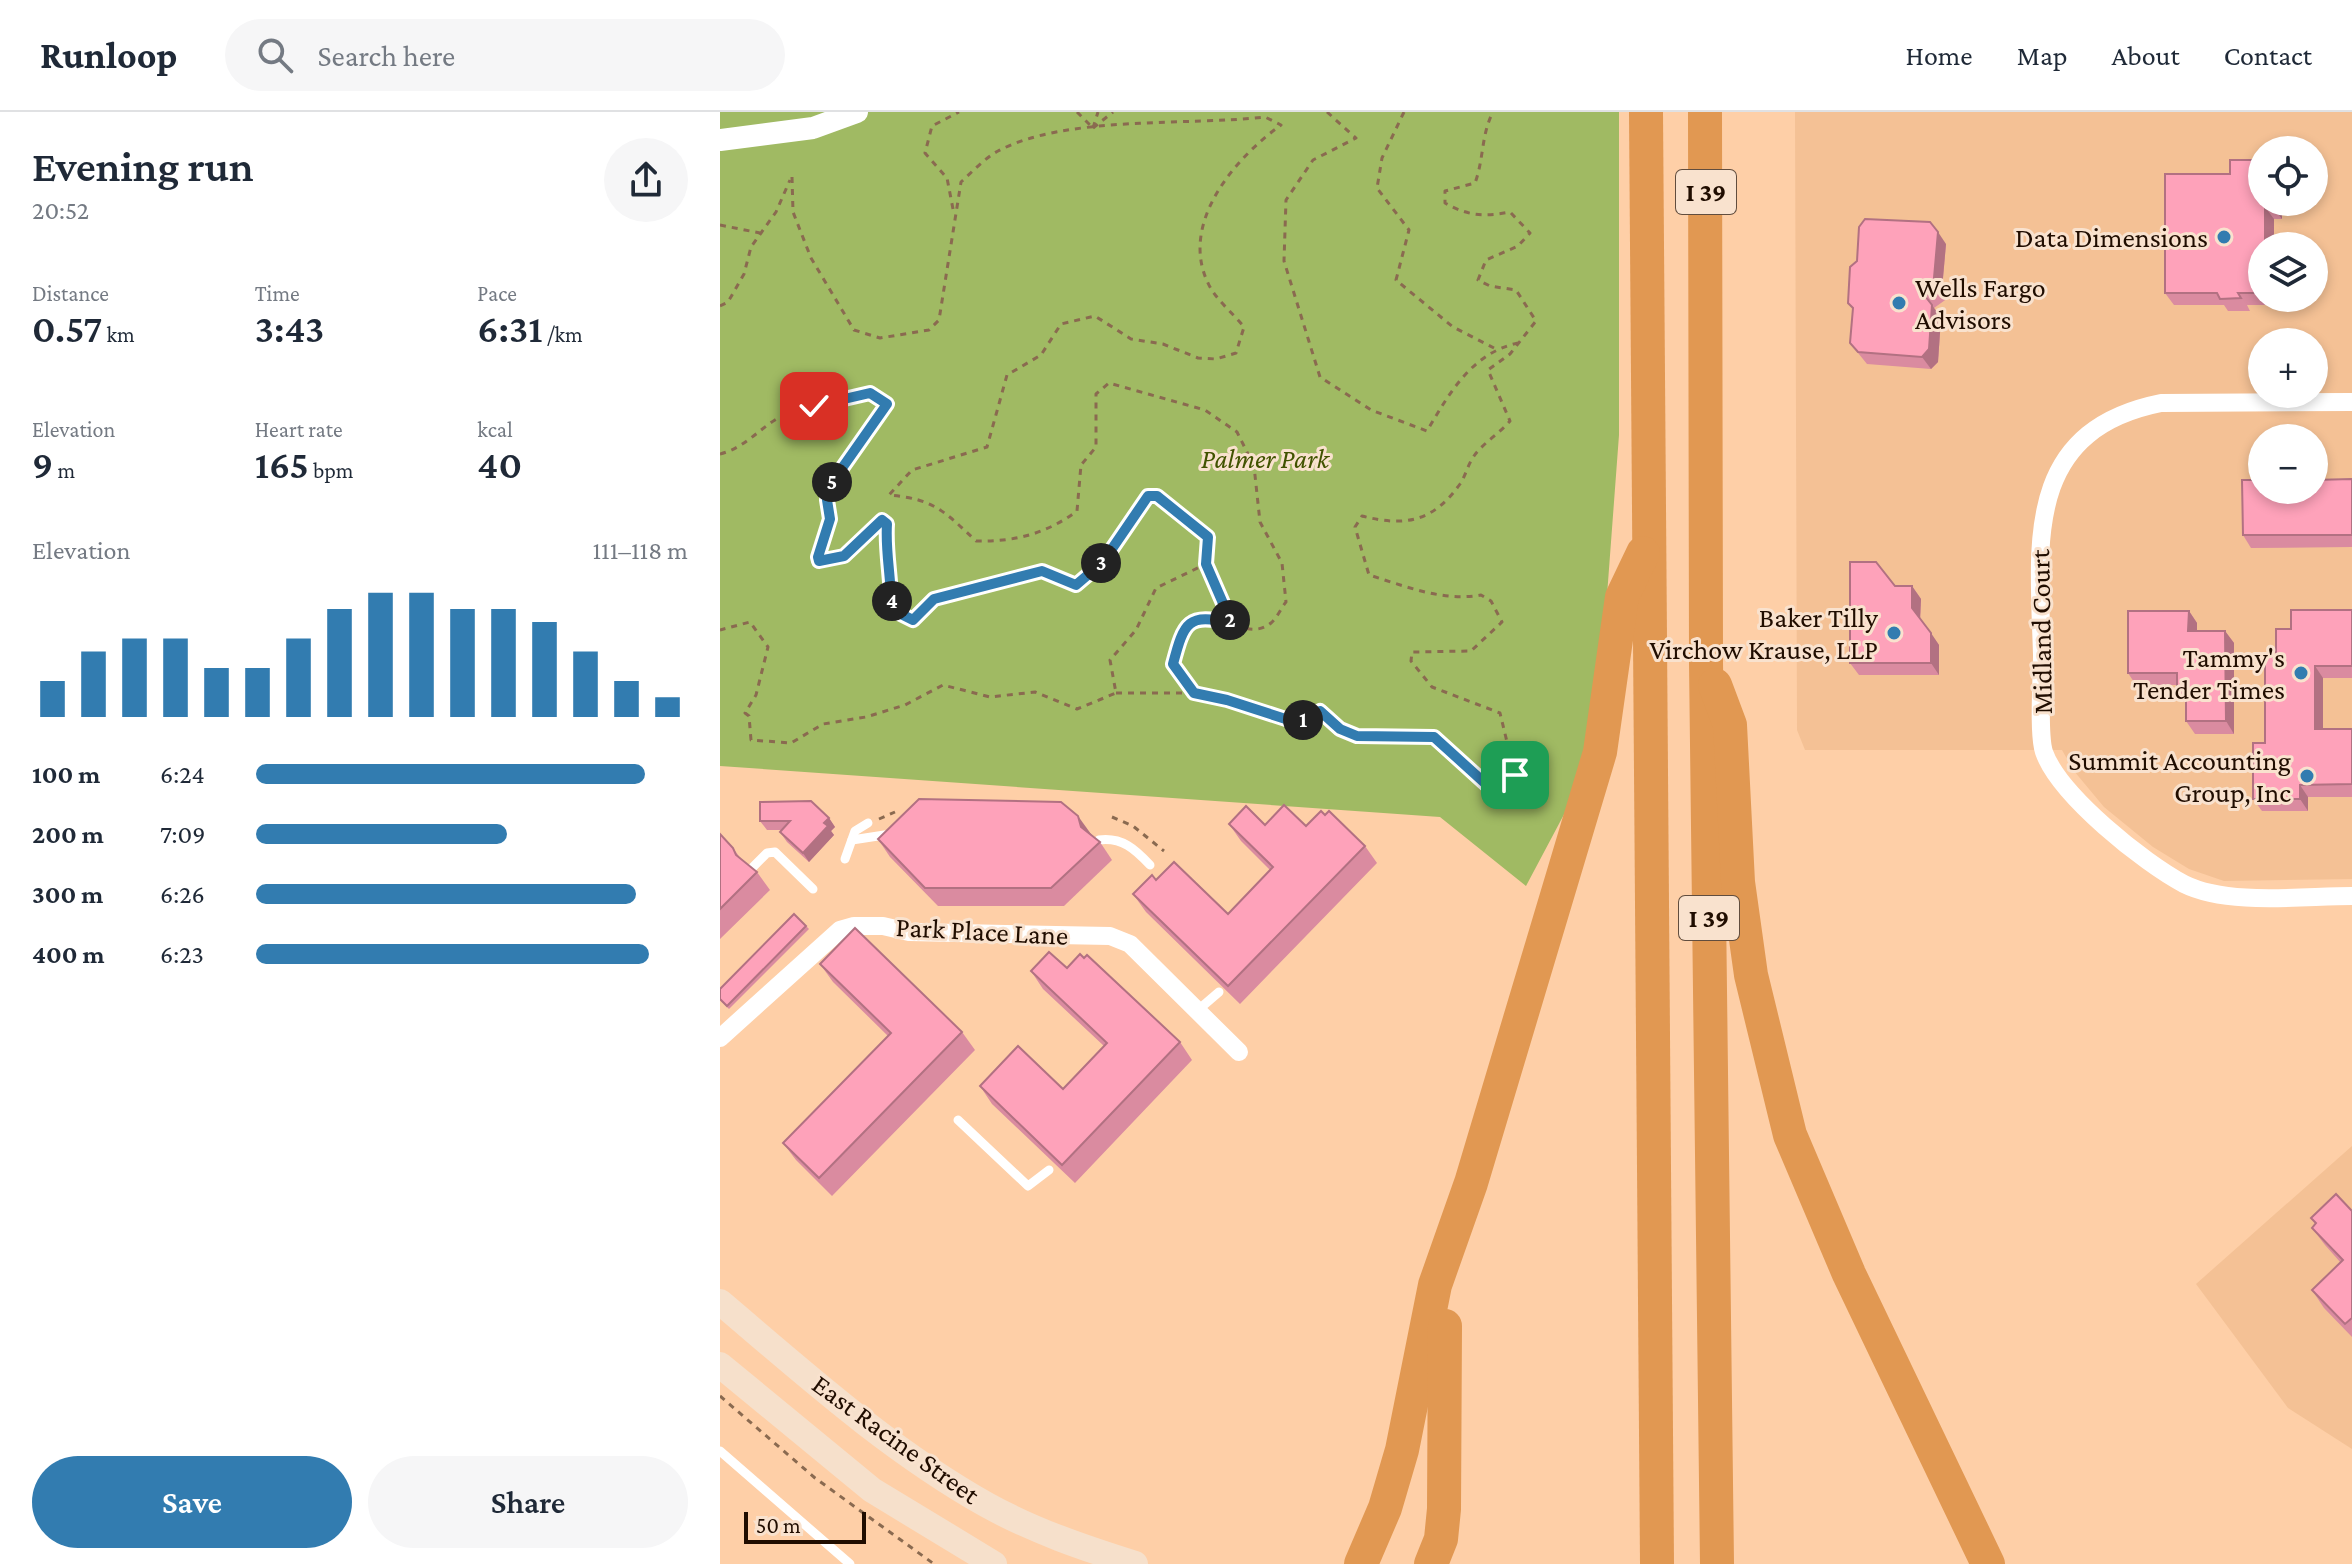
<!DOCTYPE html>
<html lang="en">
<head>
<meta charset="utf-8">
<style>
	:root { --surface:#fff; --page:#f6f6f7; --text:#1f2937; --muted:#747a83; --line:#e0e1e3; --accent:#327cb0 }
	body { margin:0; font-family:"Crimson Pro",serif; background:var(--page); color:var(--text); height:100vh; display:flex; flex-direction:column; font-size:30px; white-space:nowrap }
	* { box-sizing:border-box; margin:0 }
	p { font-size:26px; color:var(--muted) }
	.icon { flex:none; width:44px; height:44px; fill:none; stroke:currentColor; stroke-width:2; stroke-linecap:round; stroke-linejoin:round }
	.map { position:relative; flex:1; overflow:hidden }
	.sheet { display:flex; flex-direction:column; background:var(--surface); width:720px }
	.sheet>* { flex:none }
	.controls { position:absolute; left:1528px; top:24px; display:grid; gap:16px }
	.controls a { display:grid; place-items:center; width:80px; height:80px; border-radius:50%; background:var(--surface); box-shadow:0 4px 12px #0003; font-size:40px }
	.scale { position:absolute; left:24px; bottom:20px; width:122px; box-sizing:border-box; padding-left:8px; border:4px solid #200d00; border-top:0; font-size:22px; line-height:28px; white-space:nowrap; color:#200d00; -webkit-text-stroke:6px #f9e2ce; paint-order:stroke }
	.pin { position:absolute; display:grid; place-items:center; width:68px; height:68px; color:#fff; margin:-34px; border-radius:16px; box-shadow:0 4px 12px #0006 }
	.km { position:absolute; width:40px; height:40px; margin:-20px; border-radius:50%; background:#222; color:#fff; font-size:22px; line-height:40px; text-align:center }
	.round { display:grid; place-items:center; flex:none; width:84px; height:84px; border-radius:42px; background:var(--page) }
	.headline { display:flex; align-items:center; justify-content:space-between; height:136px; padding:0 32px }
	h1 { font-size:44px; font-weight:600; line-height:60px }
	.metrics { display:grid; grid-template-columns:repeat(3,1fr); gap:12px; height:136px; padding:8px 32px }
	.metrics div { display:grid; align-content:center }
	.metrics b { font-size:40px; font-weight:600 }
	.metrics small { font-size:22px; font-weight:400 }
	.metrics p { font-size:22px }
	.chart { height:224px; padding:16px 32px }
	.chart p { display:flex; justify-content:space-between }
	.chart svg { width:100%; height:144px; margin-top:8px; stroke:var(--accent); stroke-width:6 }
	.primary-button { display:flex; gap:16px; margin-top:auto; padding:16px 32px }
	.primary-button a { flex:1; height:92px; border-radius:48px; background:var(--accent); color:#fff; font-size:32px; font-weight:600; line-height:92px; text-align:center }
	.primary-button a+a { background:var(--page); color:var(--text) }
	ul { padding:0 32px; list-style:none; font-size:26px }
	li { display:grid; grid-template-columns:128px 96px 1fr; align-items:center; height:60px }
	li i { height:20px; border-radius:10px; background:var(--accent) }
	header { display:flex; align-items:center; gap:48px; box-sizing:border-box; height:112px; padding:0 40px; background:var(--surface); border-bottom:2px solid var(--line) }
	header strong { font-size:38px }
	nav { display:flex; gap:44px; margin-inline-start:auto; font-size:28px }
	.search { width:560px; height:72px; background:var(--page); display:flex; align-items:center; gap:20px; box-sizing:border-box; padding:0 28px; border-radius:44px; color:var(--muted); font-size:30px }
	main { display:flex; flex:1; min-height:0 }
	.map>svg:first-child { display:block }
	.built { fill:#f4c195; fill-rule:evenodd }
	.green { fill:#a0ba63 }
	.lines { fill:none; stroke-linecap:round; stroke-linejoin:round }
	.path { stroke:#8a6a50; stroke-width:3; stroke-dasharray:6 6; stroke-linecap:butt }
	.service { stroke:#fff; stroke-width:9 }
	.minor { stroke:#fff; stroke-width:18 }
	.tertiary { stroke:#fff; stroke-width:22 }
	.secondary { stroke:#f6e0cb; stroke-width:26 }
	.motorway { stroke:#e19852; stroke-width:34 }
	.wall { fill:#da8ba0 }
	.shaded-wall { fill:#b27182 }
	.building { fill:#fea2ba; stroke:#b27182; stroke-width:2 }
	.route-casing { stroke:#fff; stroke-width:16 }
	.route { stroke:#327cb0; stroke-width:10 }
	.poi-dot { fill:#327cb0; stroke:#f9e2ce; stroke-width:3 }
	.labels { text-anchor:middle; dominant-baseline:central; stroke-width:6; stroke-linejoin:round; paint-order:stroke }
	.shield { fill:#f9e2ce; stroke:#614d3e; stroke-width:2 }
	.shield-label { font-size:26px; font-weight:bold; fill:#200d00 }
	.poi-label { font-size:28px; fill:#200d00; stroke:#f9e2ce; text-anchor:end }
	.park-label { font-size:28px; font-style:italic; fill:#415300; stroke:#f9e2ce }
	.street-label { font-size:28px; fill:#200d00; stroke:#f9e2ce }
</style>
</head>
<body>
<header>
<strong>Runloop</strong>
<div class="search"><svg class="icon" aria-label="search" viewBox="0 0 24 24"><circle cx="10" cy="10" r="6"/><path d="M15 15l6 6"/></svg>Search here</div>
<nav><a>Home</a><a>Map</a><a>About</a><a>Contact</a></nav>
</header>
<main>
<section class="sheet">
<div class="headline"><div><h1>Evening run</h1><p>20:52</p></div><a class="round"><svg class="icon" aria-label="share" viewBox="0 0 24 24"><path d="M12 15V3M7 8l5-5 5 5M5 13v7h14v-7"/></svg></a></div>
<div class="metrics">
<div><p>Distance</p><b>0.57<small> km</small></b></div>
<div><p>Time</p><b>3:43</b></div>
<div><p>Pace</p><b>6:31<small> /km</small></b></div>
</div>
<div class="metrics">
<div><p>Elevation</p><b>9<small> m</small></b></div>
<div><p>Heart rate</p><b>165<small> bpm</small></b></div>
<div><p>kcal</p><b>40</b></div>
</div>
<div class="chart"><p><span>Elevation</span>111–118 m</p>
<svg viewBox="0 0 160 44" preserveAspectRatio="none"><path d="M5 44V33M15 44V24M25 44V20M35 44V20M45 44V29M55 44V29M65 44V20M75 44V11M85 44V6M95 44V6M105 44V11M115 44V11M125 44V15M135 44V24M145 44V33M155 44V38"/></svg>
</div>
<ul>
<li><b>100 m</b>6:24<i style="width:90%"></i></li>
<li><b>200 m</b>7:09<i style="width:58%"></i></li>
<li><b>300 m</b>6:26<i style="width:88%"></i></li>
<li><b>400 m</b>6:23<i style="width:91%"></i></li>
</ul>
<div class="primary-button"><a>Save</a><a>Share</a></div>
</section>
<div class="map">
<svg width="1632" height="1452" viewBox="0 0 1632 1452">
	<rect width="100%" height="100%" fill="#fecfa7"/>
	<g class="built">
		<path d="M1075,0H1632V767L1504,769L1469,757L1433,735L1384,695L1354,659L1342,638H1085L1077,618ZM1542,38H1594V90H1542ZM1542,134H1594V186H1542ZM1542,230H1594V282H1542ZM1542,326H1594V378H1542Z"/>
		<polygon points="1632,1034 1632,1337 1568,1296 1476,1172"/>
	</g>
	<polygon class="green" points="0,0 899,0 899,323 875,644 806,774 720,705 0,654"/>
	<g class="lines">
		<g class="path">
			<polyline points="357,0 373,16"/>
			<path d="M607,0L636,26L593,48L566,88L564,149L600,265L651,298L707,319C730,280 752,241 798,231"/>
			<polyline points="684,0 662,46 657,76 689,118 676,168 733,215 774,236"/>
			<polyline points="373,16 393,0"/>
			<polyline points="373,16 378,0"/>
			<path d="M72,65L73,100L91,146L134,218L160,226L209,218L219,208L241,70C252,60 265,46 278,39C346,3 468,14 545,5L561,13C515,46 459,111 488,171C495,187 513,201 524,215L516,241L496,247L478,246L443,232L411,227L375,204L341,212L321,243L287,263L267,335L192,358L169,383C214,387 224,399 256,429C294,430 326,422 357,399L361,353L376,335V282L389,271L485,298L517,320L534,354L540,410L562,451L566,490C561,496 557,506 551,511C516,539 478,459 453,552L474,581L578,611L600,599L620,617L637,624L714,625L743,647L767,673L790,670L795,663L780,601L712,575L691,549L692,540L751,539L782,510L771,489L761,483C723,490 685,474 649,463L635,415L642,404C685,415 713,410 740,372C746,363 748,352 754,344C763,331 780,321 790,309L768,258L790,242L816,209L796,178L770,174L758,168L766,148L798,134L810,121L790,100C764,105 748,104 725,91V79L755,71C764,47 761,23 773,0"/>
			<polyline points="233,97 227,66 205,41 212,14 239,0"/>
			<polyline points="0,113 40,121"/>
			<polyline points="0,194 8,190 24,162 31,135 56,100 70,68"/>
			<path d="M0,342C24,336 38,318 58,306C83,291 122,288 150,281L167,292L113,369L107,388L110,407L98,445L99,449L124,444L162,408L167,412C165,441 172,468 171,497L193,508L214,487L288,471L322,459L356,473L383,450L428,384H437L488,425L486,452L436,476L416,518L390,548L396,581L357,597L315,580L270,585L223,573L185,593L146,605L103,612L71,631L31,628L29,604L25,601L36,583L48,535L30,510L0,518"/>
			<polyline points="486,452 512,511"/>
			<polyline points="396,581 474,581"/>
			<polyline points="392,705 413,714 444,739"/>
			<polyline points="159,707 175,700"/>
			<polyline points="0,1284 95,1366 214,1452"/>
		</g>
		<g class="service">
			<polyline points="132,728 171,722"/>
			<path d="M379,728C402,725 415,737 430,753"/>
			<polyline points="125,747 135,719 148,711"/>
			<polyline points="33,755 47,741 55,740 93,777"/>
			<polyline points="478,898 499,880"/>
			<polyline points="238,1008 308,1074 329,1058"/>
			<polyline points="0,1339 130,1452"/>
		</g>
		<g class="minor">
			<path d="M1632,290L1441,291C1302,319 1319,433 1322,543C1322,565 1318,622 1324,640C1339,683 1424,751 1464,772C1508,794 1583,784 1632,784"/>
			<polyline points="0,926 120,818 134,814 163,814 189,820 390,824 410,832 519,940"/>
		</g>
		<polyline class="tertiary" points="0,28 93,16 137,0"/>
		<g class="secondary">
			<path d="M0,1190C85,1262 169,1338 267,1393C314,1419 364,1436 415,1452"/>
			<polyline points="0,1253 152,1378 274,1452"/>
		</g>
		<g class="motorway">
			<polyline points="926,0 937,1452"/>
			<polyline points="985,0 986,550 997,1452"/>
			<polyline points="995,573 1010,613 1018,770 1031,863 1070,1023 1129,1162 1268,1452"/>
			<polyline points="641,1452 665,1396 682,1338 715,1173 751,1071 880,640 902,485 923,441"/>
			<polyline points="711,1452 721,1427 724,1397 725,1214"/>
		</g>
	</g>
	<g class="wall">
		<polygon points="1542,90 1562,90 1562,107 1554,107 1554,134 1542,134 1542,186 1565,186 1565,193 1527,193 1530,199 1508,199 1504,193 1454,193 1445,181"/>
		<polygon points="1226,132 1222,177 1228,186 1214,196 1221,206 1218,250 1211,257 1147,252 1130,231"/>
		<polygon points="1632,367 1632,435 1531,436 1523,423"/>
		<polygon points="1175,474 1192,474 1201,487 1200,507 1219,533 1219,563 1139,563 1130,551"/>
		<polygon points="1632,498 1632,566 1603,566 1603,617 1632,617 1632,685 1588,685 1588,699 1542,699 1533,687 1545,631 1556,545 1571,517"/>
		<polygon points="1469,499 1477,511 1477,519 1505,519 1514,531 1514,622 1475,622 1466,609 1465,589 1457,577 1457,573 1416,573 1408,561"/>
		<polygon points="605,703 645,734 657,751 520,892 426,800 413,782 508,802 550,758 521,729 509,712 586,714"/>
		<polygon points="109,706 115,715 111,719 114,723 89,750 67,730 60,720 62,718 47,718 40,709"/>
		<polygon points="0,722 13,736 21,747 37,760 50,778 0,827"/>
		<polygon points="371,722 380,730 392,748 344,794 218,794 170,745 158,727"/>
		<polygon points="86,814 89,817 9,897 0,888 0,877"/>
		<polygon points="100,852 242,920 255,938 112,1084 76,1048 63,1031 168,924 113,870"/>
		<polygon points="347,856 460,930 472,948 355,1071 272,992 260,974 343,977 384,934 323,877 311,859"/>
		<polygon points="1632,1099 1632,1225 1604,1196 1592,1178 1621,1151 1605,1133 1592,1116 1595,1112 1591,1106"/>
	</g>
	<g class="shaded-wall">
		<polygon points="1535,48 1542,57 1542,71 1535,62"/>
		<polygon points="1553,90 1562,90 1562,107 1553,95"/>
		<polygon points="1545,95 1554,107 1554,134 1545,134"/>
		<polygon points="1218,120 1226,132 1222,177 1214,166"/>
		<polygon points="1212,193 1221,206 1218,250 1211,257 1202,245"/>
		<polygon points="1192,474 1201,487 1200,509 1192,496"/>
		<polygon points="1469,499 1477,511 1477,531 1468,519"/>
		<polygon points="1505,519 1514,531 1514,622 1506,609"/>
		<polygon points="1211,521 1219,533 1219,563 1211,551"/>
		<polygon points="1595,554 1603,566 1603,629 1595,617"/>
		<polygon points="1580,673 1588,685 1588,699 1580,687"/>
		<polygon points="358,704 371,722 373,733 361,715"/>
		<polygon points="109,706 115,715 111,719 114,723 89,750 83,741"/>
	</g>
	<g class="building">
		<polygon points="1510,48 1535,48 1535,62 1542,62 1542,90 1553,90 1553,95 1545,95 1545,134 1542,134 1542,181 1518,181 1521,186 1500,187 1497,181 1445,181 1445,62 1510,62"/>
		<polygon points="1145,107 1210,110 1218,120 1214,166 1220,174 1205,184 1212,193 1209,237 1202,245 1138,240 1130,231 1133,196 1128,191 1130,155 1137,149 1139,115"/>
		<polygon points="1632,367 1632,423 1523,423 1522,368 1542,368 1542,378 1594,378 1594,368"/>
		<polygon points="1130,450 1156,450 1175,474 1192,474 1192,496 1211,521 1211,551 1130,551"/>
		<polygon points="1571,498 1632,498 1632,554 1595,554 1595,617 1632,617 1632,672 1580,673 1580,687 1533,687 1533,631 1545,631 1545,545 1556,545 1556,517 1571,517"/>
		<polygon points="1408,499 1469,499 1468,519 1505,519 1506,609 1466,609 1466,577 1457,577 1457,561 1408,561"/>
		<polygon points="199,687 341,690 358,704 361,715 380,730 331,776 205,776 158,727"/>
		<polygon points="91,689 109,706 104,711 108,714 83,741 60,720 70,709 40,709 40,690"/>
		<polygon points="564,693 586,714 601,699 605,703 609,699 645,734 508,874 413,782 432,763 436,768 454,750 508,802 553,755 509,712 526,694 545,713"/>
		<polygon points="0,722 13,736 16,743 37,760 0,797"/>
		<polygon points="74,802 86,814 7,894 0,887 0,877"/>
		<polygon points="135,816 242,920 99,1066 63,1031 171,921 100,852"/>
		<polygon points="329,840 347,856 360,842 364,846 367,843 460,930 342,1053 260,974 298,934 343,977 387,931 311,859"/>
		<polygon points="1616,1082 1632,1099 1632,1206 1625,1212 1592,1178 1623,1148 1592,1116 1596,1111 1591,1106"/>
	</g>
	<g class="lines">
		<defs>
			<path id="route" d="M94,294L150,281L167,292L113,369L107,388L110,407L98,445L99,449L124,444L162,408L167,412C165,441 172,468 171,497L193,508L214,487L322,459L356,473L383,450L428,384H437L488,425L486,452L512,512C468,500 464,510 453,552L474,581L507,588L578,611L600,599L620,617L637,624L714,625L767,673L790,670L795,663"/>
		</defs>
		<use href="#route" class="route-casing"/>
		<use href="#route" class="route"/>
	</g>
	<g class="poi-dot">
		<circle cx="1504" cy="125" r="8"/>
		<circle cx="1179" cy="191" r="8"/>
		<circle cx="1174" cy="521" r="8"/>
		<circle cx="1581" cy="561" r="8"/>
		<circle cx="1587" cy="664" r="8"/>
	</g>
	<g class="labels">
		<g class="shield">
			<rect x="956" y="58" width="60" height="44" rx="6"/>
			<rect x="959" y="784" width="60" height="44" rx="6"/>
		</g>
		<g class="shield-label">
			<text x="986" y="80">I 39</text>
			<text x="989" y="806">I 39</text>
		</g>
		<g class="poi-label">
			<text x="1488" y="125">Data Dimensions</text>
			<text x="1195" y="175" text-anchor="start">Wells Fargo<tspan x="1195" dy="32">Advisors</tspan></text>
			<text x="1158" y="505">Baker Tilly<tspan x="1158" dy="32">Virchow Krause, LLP</tspan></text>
			<text x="1565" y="545">Tammy's<tspan x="1565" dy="32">Tender Times</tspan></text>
			<text x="1571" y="648">Summit Accounting<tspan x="1571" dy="32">Group, Inc</tspan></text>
		</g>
		<g class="park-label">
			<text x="545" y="346">Palmer Park</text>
		</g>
		<g class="street-label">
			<text transform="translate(1321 520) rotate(-91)">Midland Court</text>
			<text transform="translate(262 819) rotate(3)">Park Place Lane</text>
			<text transform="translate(176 1327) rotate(36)">East Racine Street</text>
		</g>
	</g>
</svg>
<div class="controls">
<a><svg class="icon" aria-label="locate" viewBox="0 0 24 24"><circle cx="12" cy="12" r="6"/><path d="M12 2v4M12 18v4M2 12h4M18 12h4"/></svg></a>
<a><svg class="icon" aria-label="layers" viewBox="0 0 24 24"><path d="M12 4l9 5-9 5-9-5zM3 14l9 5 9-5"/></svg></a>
<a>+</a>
<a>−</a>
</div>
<div class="scale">50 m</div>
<div class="pin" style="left:795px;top:663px;background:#1e9e55"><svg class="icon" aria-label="arrive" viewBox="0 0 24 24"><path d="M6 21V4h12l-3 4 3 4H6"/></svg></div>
<div class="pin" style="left:94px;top:294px;background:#d93025"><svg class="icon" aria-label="check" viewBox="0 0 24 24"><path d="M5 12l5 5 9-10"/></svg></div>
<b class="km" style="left:583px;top:608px">1</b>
<b class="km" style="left:510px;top:508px">2</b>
<b class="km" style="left:381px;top:451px">3</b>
<b class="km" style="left:172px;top:489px">4</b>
<b class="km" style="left:112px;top:370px">5</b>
</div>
</main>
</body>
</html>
